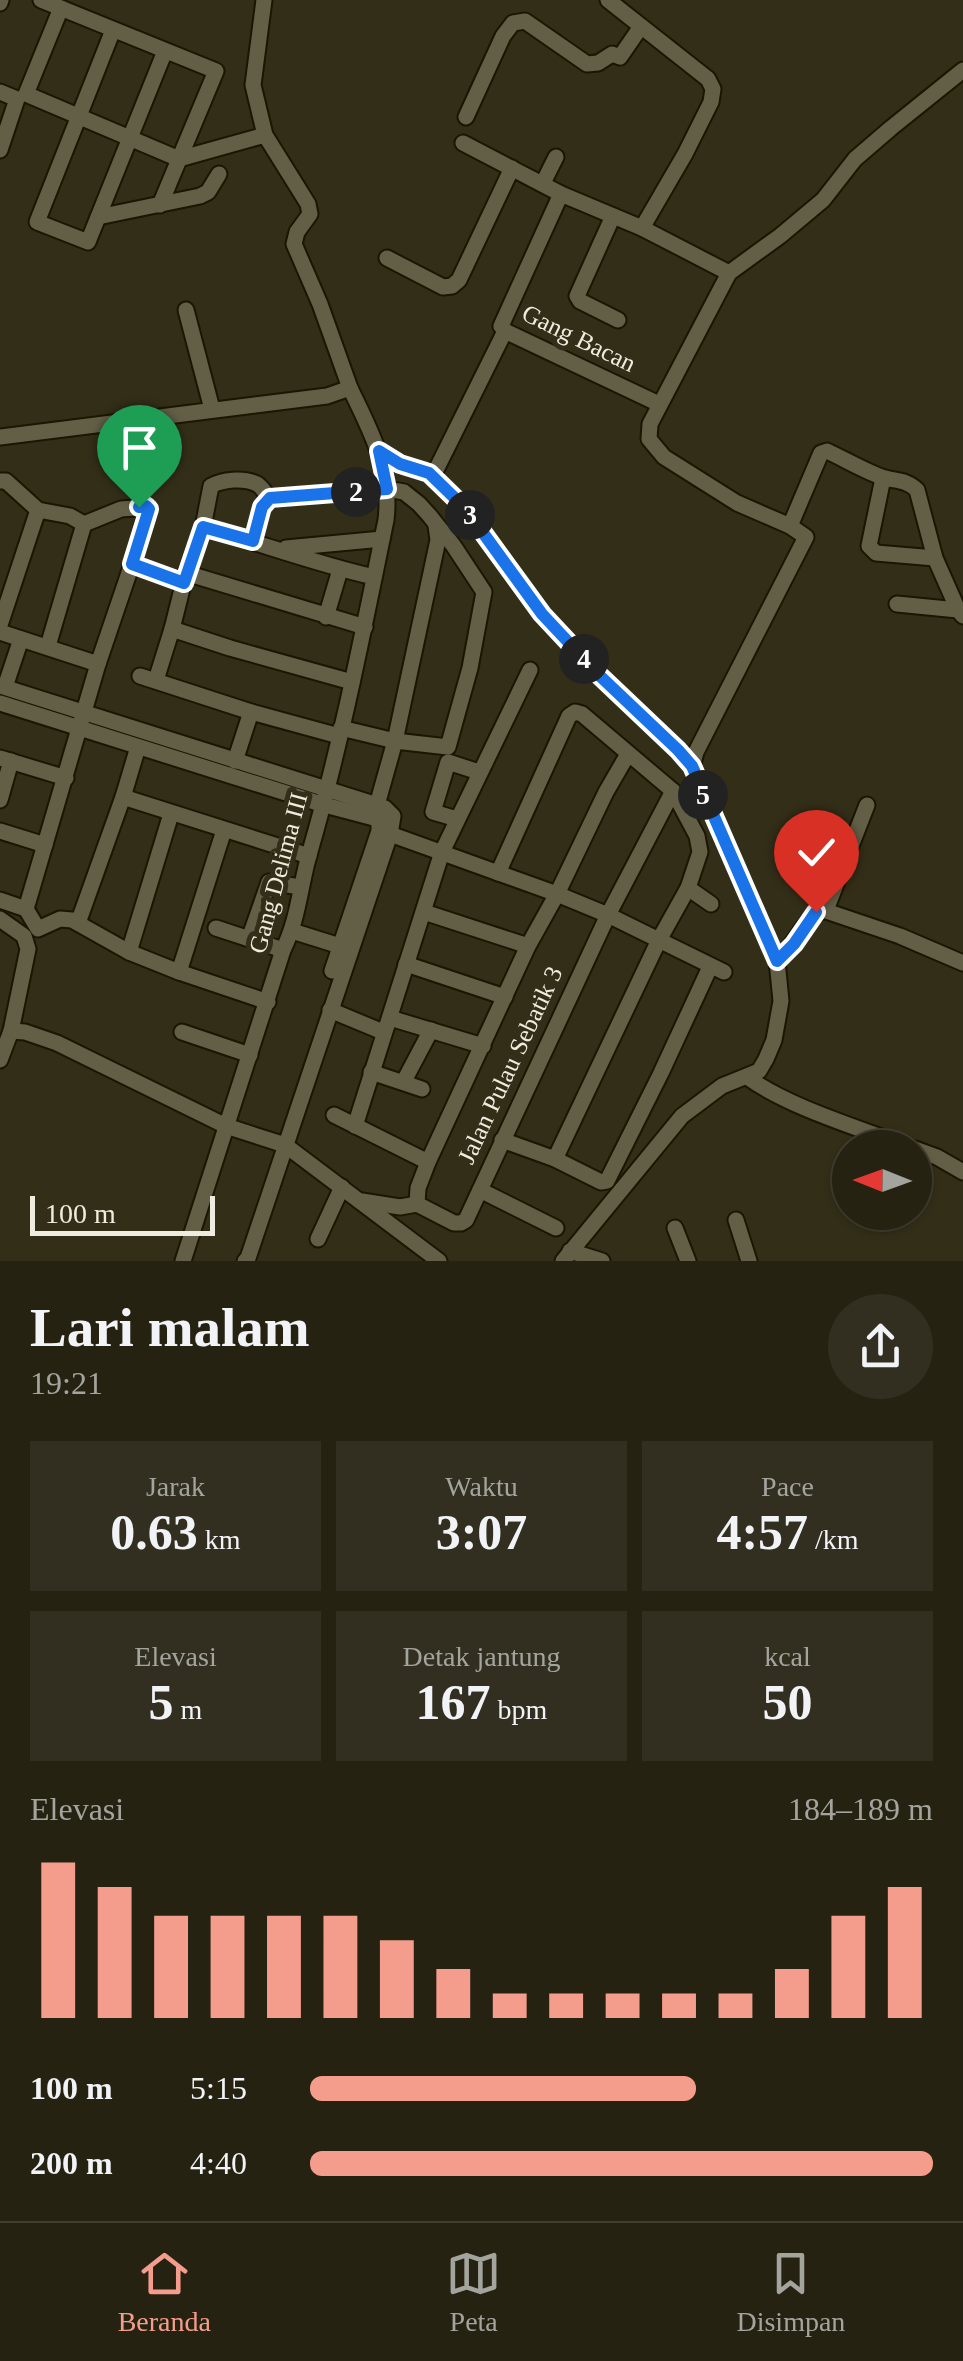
<!DOCTYPE html>
<html lang="id">
<head>
<meta charset="utf-8">
<style>
	:root { --surface:#262212; --page:#322f20; --text:#f1f3f6; --muted:#a4a49f; --line:#423f32; --accent:#f49d8c }
	body { margin:0; font-family:Georgia,serif; background:var(--page); color:var(--text); height:100vh; display:flex; flex-direction:column; font-size:38px; white-space:nowrap }
	* { box-sizing:border-box; margin:0 }
	p { font-size:32px; color:var(--muted) }
	.icon { flex:none; width:55px; height:55px; fill:none; stroke:currentColor; stroke-width:2; stroke-linecap:round; stroke-linejoin:round }
	.map { position:relative; height:1261px; overflow:hidden }
	.side { display:flex; flex-direction:column; background:var(--surface); flex:1 }
	.side>* { flex:none }
	.needle { width:65px; rotate:271deg }
	.tools { position:absolute; left:832px; top:1130px; display:grid; gap:20px }
	.tools a { display:grid; place-items:center; width:100px; height:100px; border-radius:50%; background:var(--surface); box-shadow:0 2px 8px #0004,0 0 0 2px var(--line); font-size:50px }
	.scale { position:absolute; left:30px; bottom:25px; width:185px; box-sizing:border-box; padding-left:10px; border:5px solid #eeecde; border-top:0; font-size:28px; line-height:35px; white-space:nowrap; color:#eeecde; -webkit-text-stroke:8px #332e18; paint-order:stroke }
	.pin { position:absolute; display:grid; place-items:center; width:85px; height:85px; color:#fff; margin:-102px -42px; border-radius:50% 50% 50% 0; rotate:-45deg; box-shadow:0 0 10px #0007 }
	.pin .icon { rotate:45deg }
	.km { position:absolute; width:50px; height:50px; margin:-25px; border-radius:50%; background:#222; color:#fff; font-size:28px; line-height:50px; text-align:center }
	.round { display:grid; place-items:center; flex:none; width:105px; height:105px; border-radius:52px; background:var(--page) }
	.summary { display:flex; align-items:center; justify-content:space-between; height:170px; padding:0 30px }
	h1 { font-size:55px; font-weight:800; line-height:75px }
	.stats { display:grid; grid-template-columns:repeat(3,1fr); gap:15px; height:170px; padding:10px 30px }
	.stats div { display:grid; align-content:center; border-radius:0px; background:var(--page); text-align:center }
	.stats b { font-size:50px; font-weight:800 }
	.stats small { font-size:28px; font-weight:400 }
	.stats p { font-size:28px }
	.chart { height:280px; padding:20px 30px }
	.chart p { display:flex; justify-content:space-between }
	.chart svg { width:100%; height:180px; margin-top:10px; stroke:var(--accent); stroke-width:6 }
	ul { padding:0 30px; list-style:none; font-size:32px }
	li { display:grid; grid-template-columns:160px 120px 1fr; align-items:center; height:75px }
	li i { height:25px; border-radius:12px; background:var(--accent) }
	.tabs { display:flex; justify-content:space-around; align-items:center; height:140px; border-top:2px solid var(--line); background:var(--surface); font-size:28px; color:var(--muted) }
	.tabs a { display:grid; justify-items:center; gap:5px }
	.tabs .current { color:var(--accent) }
	.map>svg:first-child { display:block }
	.lines { fill:none; stroke-linecap:round; stroke-linejoin:round }
	.minor-casing { stroke:#1a1602; stroke-width:19 }
	.minor { stroke:#635f47; stroke-width:15 }
	.route-casing { stroke:#fff; stroke-width:20 }
	.route { stroke:#1a73e8; stroke-width:12 }
	.labels { text-anchor:middle; dominant-baseline:central; stroke-width:10; stroke-linejoin:round; paint-order:stroke }
	.street-label { font-size:25px; fill:#eeecde; stroke:#332e18 }
</style>
</head>
<body>
<div class="map">
<svg width="963" height="1261" viewBox="0 0 963 1261">
	<rect width="100%" height="100%" fill="#332e18"/>
	<g class="lines">
		<defs>
			<g id="minor">
				<polyline points="41,0 216,71 160,205"/>
				<polyline points="608,0 708,79 713,89 711,102 685,154 642,228"/>
				<polyline points="0,3 1,0"/>
				<polyline points="61,8 26,94 179,159 265,135"/>
				<polyline points="113,30 37,222 88,242 165,51"/>
				<polyline points="0,92 17,99 0,150"/>
				<polyline points="466,117 503,36 513,23 525,21 587,64 598,63 612,54 620,57 640,28"/>
				<polyline points="463,143 561,194 642,228 729,273"/>
				<polyline points="543,183 556,157"/>
				<polyline points="561,194 501,326 505,331 659,404"/>
				<polyline points="613,216 577,296 580,301 618,320"/>
				<polyline points="98,217 200,196 208,192 219,174"/>
				<polyline points="387,258 443,287 452,286 459,280 512,168"/>
				<polyline points="186,310 212,409"/>
				<polyline points="0,437 327,396 350,388 320,304 294,244 297,232 310,214 308,204 265,135 253,85 264,0"/>
				<polyline points="379,451 400,464 429,473 437,468 505,331"/>
				<polyline points="429,473 465,508 542,614 600,676 679,750 692,767"/>
				<polyline points="883,478 869,546 876,553 935,558"/>
				<polyline points="0,481 6,481 38,510 70,516 84,524 48,646"/>
				<path d="M790,526L821,453L827,451C844,459 861,469 879,476C893,482 905,478 917,490L935,558L958,610L963,616"/>
				<path d="M203,527C260,543 316,564 374,577"/>
				<polyline points="253,541 262,507 269,498 387,489 404,492 419,504 429,515 453,545 484,592 470,668 448,747 395,741 341,728"/>
				<polyline points="286,548 382,539"/>
				<polyline points="132,564 184,583"/>
				<polyline points="186,573 365,627"/>
				<polyline points="897,604 958,610"/>
				<polyline points="326,617 340,570"/>
				<polyline points="0,625 38,510"/>
				<polyline points="172,629 230,648 352,682"/>
				<polyline points="0,632 98,664"/>
				<polyline points="140,676 251,712 339,736"/>
				<path d="M156,680L172,629L186,573L203,527L211,486C222,480 243,477 257,484C261,486 267,495 269,498"/>
				<polyline points="0,686 377,805 385,808 393,816 390,834 248,1258 245,1261"/>
				<polyline points="5,687 21,639"/>
				<polyline points="0,703 321,804 374,818 379,822 379,831 332,971"/>
				<polyline points="628,754 606,792 557,894 528,946 428,1162 418,1188 417,1204 454,1223 461,1223 466,1220 608,915 673,791"/>
				<polyline points="0,758 66,778"/>
				<polyline points="235,761 251,712"/>
				<polyline points="123,797 309,856"/>
				<polyline points="0,800 11,761"/>
				<polyline points="377,805 395,741 438,540 436,526"/>
				<polyline points="457,819 433,812 448,762 479,772"/>
				<polyline points="0,831 45,845"/>
				<polyline points="390,834 557,894 608,915 724,972"/>
				<polyline points="498,873 569,716 575,712 582,714 673,791 697,836 700,852 688,888 659,940 555,1159"/>
				<polyline points="688,888 711,904"/>
				<polyline points="0,900 26,909 38,929 60,919 72,920 129,952 179,972 268,1002"/>
				<polyline points="26,909 98,664 132,564 148,507 121,509 84,524"/>
				<polyline points="826,910 867,805"/>
				<polyline points="424,912 528,946"/>
				<polyline points="0,919 24,936 28,949 11,1031 0,1060"/>
				<polyline points="78,923 123,797 138,747"/>
				<polyline points="216,928 283,950"/>
				<polyline points="292,931 340,946"/>
				<polyline points="249,939 269,882 300,887"/>
				<polyline points="129,952 171,814"/>
				<path d="M777,961C794,947 804,918 823,910L900,936L963,963"/>
				<polyline points="406,964 505,997"/>
				<polyline points="179,972 224,830"/>
				<polyline points="330,1010 383,1032"/>
				<polyline points="390,1018 483,1046"/>
				<polyline points="11,1031 25,1032 57,1043 226,1126 285,1145 439,1261"/>
				<polyline points="182,1032 250,1055"/>
				<polyline points="371,1072 422,1089"/>
				<path d="M747,1077C790,1108 860,1128 911,1148"/>
				<polyline points="404,1081 431,1030"/>
				<polyline points="334,1115 428,1162"/>
				<polyline points="355,1126 442,852 530,670"/>
				<polyline points="502,1140 555,1159 601,1182 607,1181 661,1073 710,967"/>
				<polyline points="915,1149 937,1157 963,1172"/>
				<polyline points="480,1190 556,1228"/>
				<polyline points="362,1201 400,1207 417,1204"/>
				<polyline points="736,1220 749,1261"/>
				<polyline points="675,1228 688,1261"/>
				<polyline points="318,1239 342,1187"/>
				<polyline points="570,1251 602,1261"/>
				<path d="M183,1261L283,950C298,920 300,887 309,855C341,745 363,632 386,520C392,469 371,432 350,388"/>
				<polyline points="563,1261 682,1116 722,1086 759,1071 766,1059 774,1040 781,1001 777,961 692,767 696,752 806,537 790,526 737,503 664,457 649,439 650,424 729,273 780,236 823,200 855,159 891,128 963,70"/>
			</g>
		</defs>
		<use href="#minor" class="minor-casing"/>
		<use href="#minor" class="minor"/>
	</g>
	<g class="lines">
		<defs>
			<polyline id="route" points="139,507 146,506 149,509 132,564 184,583 203,527 253,541 262,507 270,498 387,489 379,451 400,464 429,473 465,508 542,614 600,676 678,750 692,766 777,961 794,944 816,912"/>
		</defs>
		<use href="#route" class="route-casing"/>
		<use href="#route" class="route"/>
	</g>
	<g class="labels">
		<g class="street-label">
			<text transform="translate(579 338) rotate(26)">Gang Bacan</text>
			<text transform="translate(278 873) rotate(-75)">Gang Delima III</text>
			<text transform="translate(510 1065) rotate(-65)">Jalan Pulau Sebatik 3</text>
		</g>
	</g>
</svg>
<div class="tools">
<a><svg class="needle" viewBox="-14 -14 28 28"><path d="M0-13l5 13h-10z" fill="#e53935"/><path d="M0 13l5-13h-10z" fill="#a4a49f"/></svg></a>
</div>
<div class="scale">100 m</div>
<div class="pin" style="left:139px;top:507px;background:#1e9e55"><svg class="icon" aria-label="arrive" viewBox="0 0 24 24"><path d="M6 21V4h12l-3 4 3 4H6"/></svg></div>
<div class="pin" style="left:816px;top:912px;background:#d93025"><svg class="icon" aria-label="check" viewBox="0 0 24 24"><path d="M5 12l5 5 9-10"/></svg></div>
<b class="km" style="left:356px;top:492px">2</b>
<b class="km" style="left:470px;top:515px">3</b>
<b class="km" style="left:584px;top:659px">4</b>
<b class="km" style="left:703px;top:795px">5</b>
</div>
<section class="side">
<div class="summary"><div><h1>Lari malam</h1><p>19:21</p></div><a class="round"><svg class="icon" aria-label="share" viewBox="0 0 24 24"><path d="M12 15V3M7 8l5-5 5 5M5 13v7h14v-7"/></svg></a></div>
<div class="stats">
<div><p>Jarak</p><b>0.63<small> km</small></b></div>
<div><p>Waktu</p><b>3:07</b></div>
<div><p>Pace</p><b>4:57<small> /km</small></b></div>
</div>
<div class="stats">
<div><p>Elevasi</p><b>5<small> m</small></b></div>
<div><p>Detak jantung</p><b>167<small> bpm</small></b></div>
<div><p>kcal</p><b>50</b></div>
</div>
<div class="chart"><p><span>Elevasi</span>184–189 m</p>
<svg viewBox="0 0 160 44" preserveAspectRatio="none"><path d="M5 44V6M15 44V12M25 44V19M35 44V19M45 44V19M55 44V19M65 44V25M75 44V32M85 44V38M95 44V38M105 44V38M115 44V38M125 44V38M135 44V32M145 44V19M155 44V12"/></svg>
</div>
<ul>
<li><b>100 m</b>5:15<i style="width:62%"></i></li>
<li><b>200 m</b>4:40<i style="width:100%"></i></li>
</ul>
</section>
<nav class="tabs">
<a class="current"><svg class="icon" aria-label="home" viewBox="0 0 24 24"><path d="M3 11l9-7 9 7M6 9v11h12V9"/></svg>Beranda</a>
<a><svg class="icon" aria-label="map" viewBox="0 0 24 24"><path d="M3 6l6-2 6 2 6-2v14l-6 2-6-2-6 2zM9 4v14M15 6v14"/></svg>Peta</a>
<a><svg class="icon" aria-label="saved" viewBox="0 0 24 24"><path d="M7 4h10v16l-5-4-5 4z"/></svg>Disimpan</a>
</nav>
</body>
</html>
